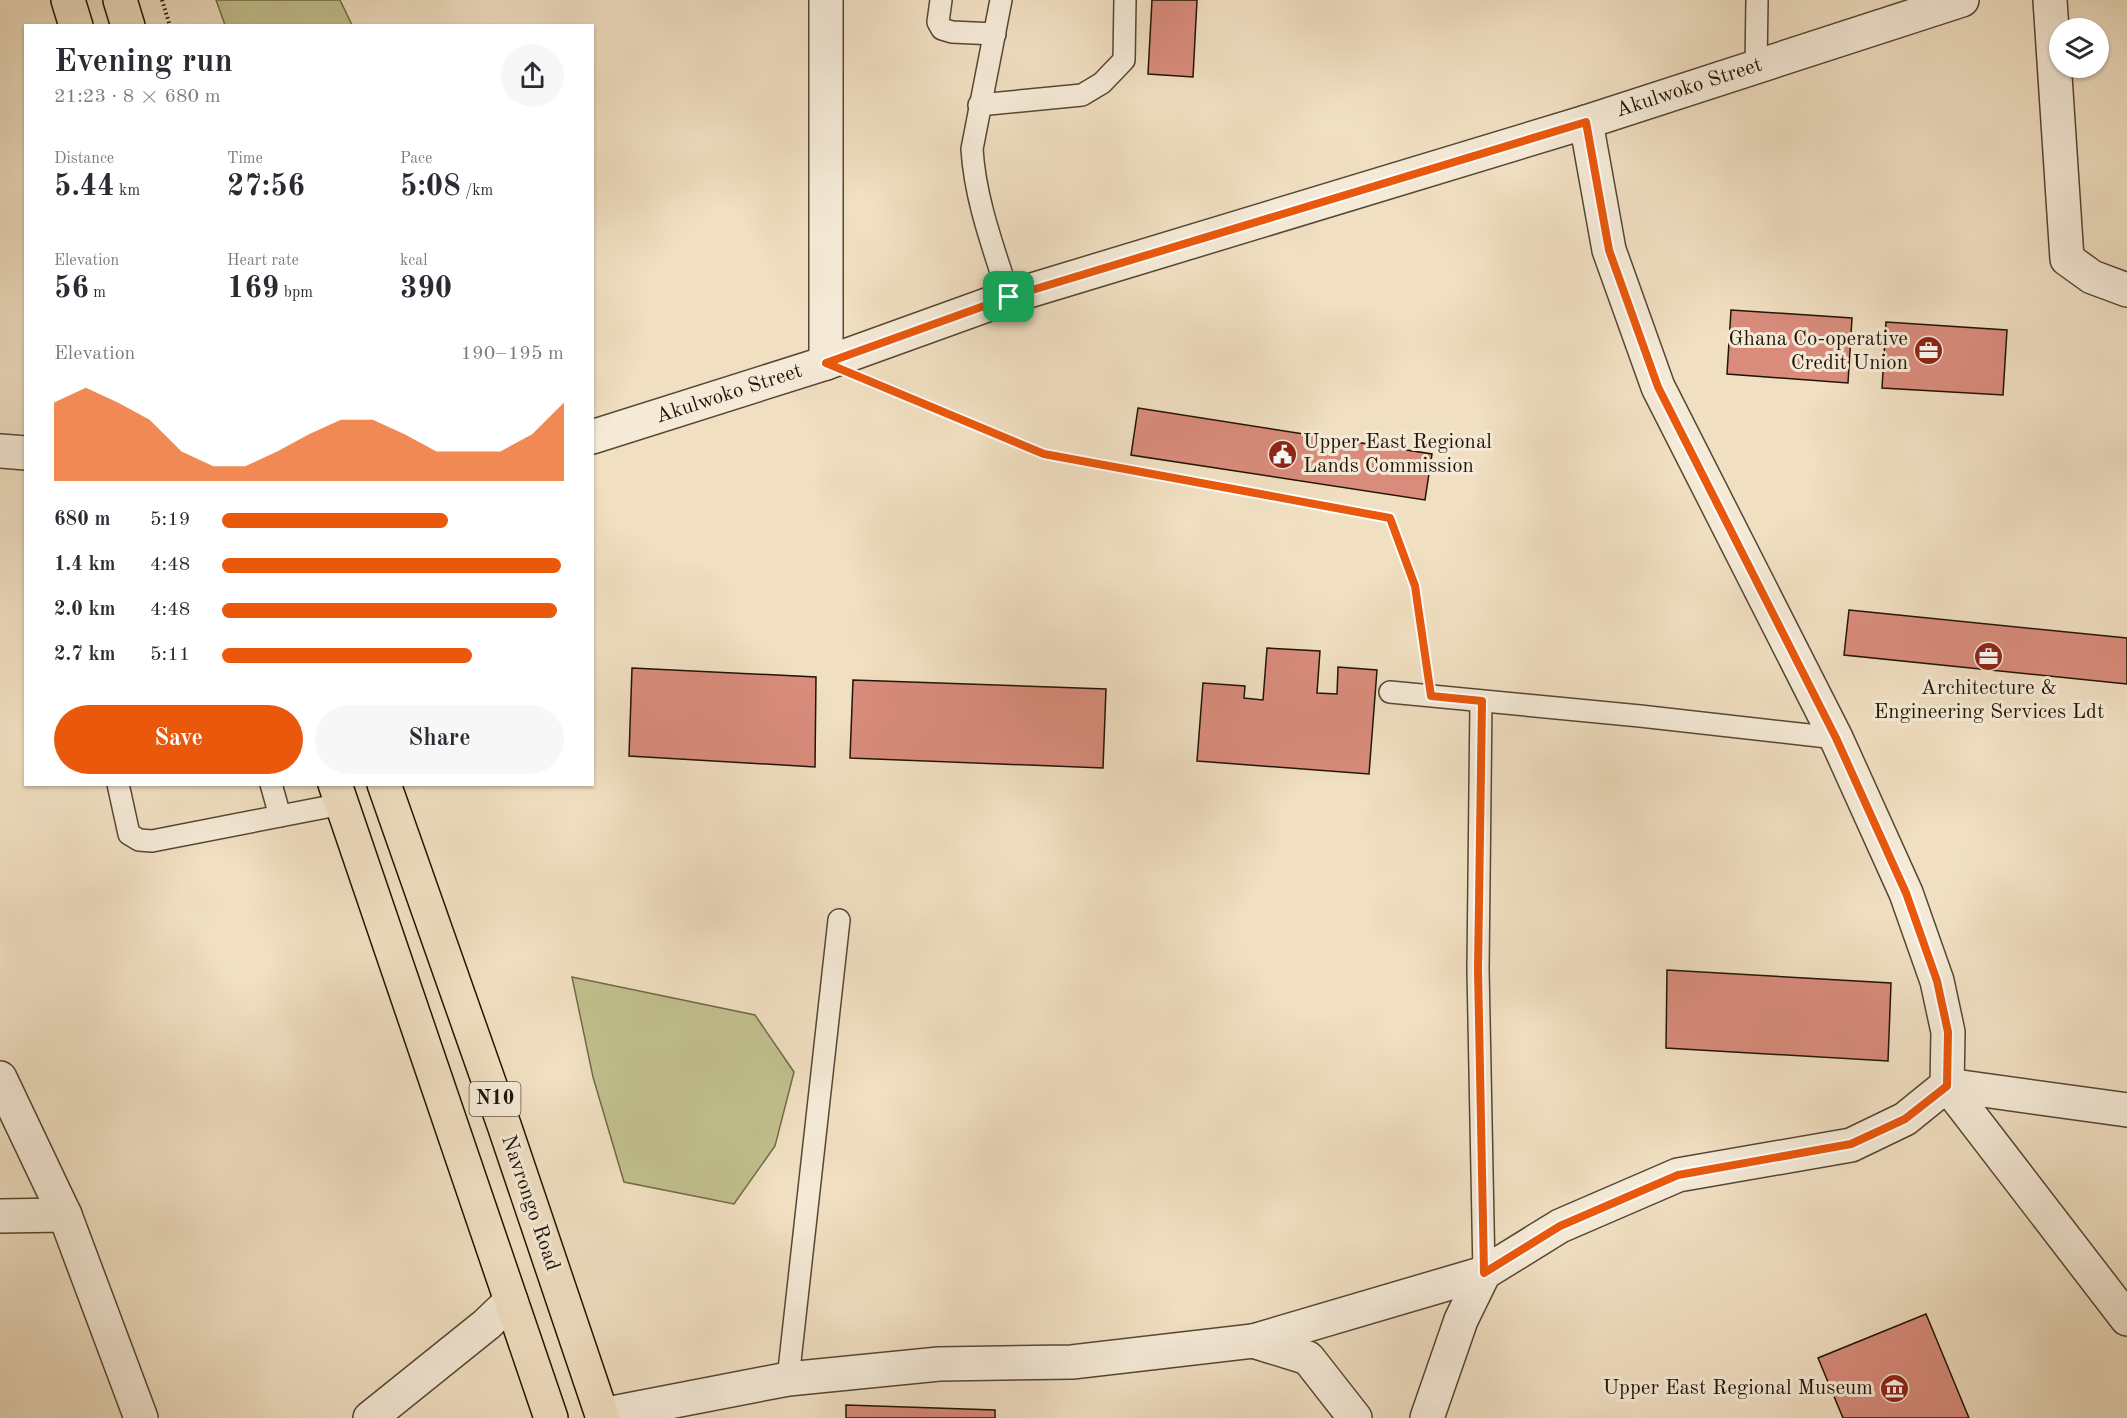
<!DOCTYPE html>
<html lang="en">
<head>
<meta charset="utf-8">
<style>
	:root { --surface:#fff; --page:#f7f7f7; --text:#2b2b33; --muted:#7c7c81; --accent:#ea580c }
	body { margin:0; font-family:"Old Standard TT",serif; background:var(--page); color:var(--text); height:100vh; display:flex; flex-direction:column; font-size:22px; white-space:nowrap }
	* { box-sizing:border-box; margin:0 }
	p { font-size:20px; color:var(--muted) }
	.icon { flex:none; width:33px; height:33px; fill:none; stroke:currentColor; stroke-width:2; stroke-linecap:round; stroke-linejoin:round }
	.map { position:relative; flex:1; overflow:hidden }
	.sheet { position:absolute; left:24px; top:24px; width:570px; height:762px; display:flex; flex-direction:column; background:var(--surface); border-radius:0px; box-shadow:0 2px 4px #0004 }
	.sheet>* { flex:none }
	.buttons { position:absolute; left:2049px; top:18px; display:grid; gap:12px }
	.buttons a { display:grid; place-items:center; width:60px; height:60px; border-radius:50%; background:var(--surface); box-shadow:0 2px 4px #0004; font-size:30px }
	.pin { position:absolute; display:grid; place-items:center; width:51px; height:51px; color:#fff; margin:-26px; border-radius:12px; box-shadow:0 3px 9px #0006 }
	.round { display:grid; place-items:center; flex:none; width:63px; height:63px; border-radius:32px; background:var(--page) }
	.overview { display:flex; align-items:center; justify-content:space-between; height:102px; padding:0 30px }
	h1 { font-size:33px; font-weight:800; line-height:45px }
	.metrics { display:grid; grid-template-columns:repeat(3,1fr); gap:9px; height:102px; padding:6px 30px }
	.metrics div { display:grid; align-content:center }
	.metrics b { font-size:30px; font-weight:800 }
	.metrics small { font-size:16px; font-weight:400 }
	.metrics p { font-size:16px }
	.chart { height:168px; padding:12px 30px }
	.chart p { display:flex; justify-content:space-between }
	.chart svg { width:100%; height:108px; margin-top:6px; fill:var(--accent); opacity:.7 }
	.primary-button { display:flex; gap:12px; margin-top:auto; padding:12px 30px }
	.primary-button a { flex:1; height:69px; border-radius:36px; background:var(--accent); color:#fff; font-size:24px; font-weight:800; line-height:69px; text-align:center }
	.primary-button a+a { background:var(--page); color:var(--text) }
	ul { padding:0 30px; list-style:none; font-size:20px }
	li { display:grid; grid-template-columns:96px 72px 1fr; align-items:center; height:45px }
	li i { height:15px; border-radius:8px; background:var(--accent) }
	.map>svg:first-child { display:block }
	.green { fill:#c1c08d; stroke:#716a48; stroke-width:1.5 }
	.building { fill:#d98c7c; stroke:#211404; stroke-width:1.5 }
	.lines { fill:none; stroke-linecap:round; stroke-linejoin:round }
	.lane-casing { stroke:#554733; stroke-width:24 }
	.street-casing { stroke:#554733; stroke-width:36 }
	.highway-casing { stroke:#211404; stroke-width:36 }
	.path { stroke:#211404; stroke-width:4; stroke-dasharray:1.5 3; stroke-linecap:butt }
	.lane { stroke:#f5ead7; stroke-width:21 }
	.street { stroke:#f5ead7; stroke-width:33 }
	.highway { stroke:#f0dfc1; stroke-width:33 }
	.route-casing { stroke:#fff; stroke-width:12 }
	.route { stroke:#ea580c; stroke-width:8 }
	.labels { text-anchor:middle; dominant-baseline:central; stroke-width:6; stroke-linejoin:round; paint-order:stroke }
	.shield { fill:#f5ead7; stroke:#615443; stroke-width:1.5 }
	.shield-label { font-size:20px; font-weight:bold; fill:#211404 }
	.street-label { font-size:21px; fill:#211404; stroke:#f5ead7 }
	.poi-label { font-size:21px; fill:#211404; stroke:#f5ead7; text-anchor:end }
</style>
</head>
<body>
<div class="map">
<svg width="2127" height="1418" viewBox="0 0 2127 1418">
	<rect width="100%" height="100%" fill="#f0dfc1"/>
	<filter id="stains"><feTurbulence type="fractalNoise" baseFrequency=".00333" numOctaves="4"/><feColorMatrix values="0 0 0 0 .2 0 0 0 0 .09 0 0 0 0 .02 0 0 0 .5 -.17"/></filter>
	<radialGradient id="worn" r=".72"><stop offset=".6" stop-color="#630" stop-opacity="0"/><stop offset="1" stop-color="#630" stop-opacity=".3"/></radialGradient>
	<g class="green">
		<polygon points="216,0 340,0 352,25 225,25"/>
		<polygon points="572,977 755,1015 794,1072 775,1146 734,1204 624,1182 593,1077"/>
	</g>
	<g class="building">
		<polygon points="1152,0 1197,0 1193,77 1148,74"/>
		<polygon points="1731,310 1852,318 1848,383 1727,374"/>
		<polygon points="1886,322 2007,330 2003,395 1882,388"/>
		<polygon points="1138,408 1432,454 1425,500 1131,455"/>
		<polygon points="1849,610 2127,638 2127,684 1844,655"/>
		<polygon points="1267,648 1320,651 1317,693 1337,694 1338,667 1377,670 1369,774 1197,761 1203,683 1245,686 1244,698 1263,700"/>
		<polygon points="632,668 816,677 815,767 629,756"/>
		<polygon points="853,680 1106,689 1103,768 850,758"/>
		<polygon points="1667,970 1891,983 1888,1061 1666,1048"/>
		<polygon points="1926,1314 1969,1418 1843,1418 1818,1358"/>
		<polygon points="846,1405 995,1410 995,1418 846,1418"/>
	</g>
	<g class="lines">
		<defs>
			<g id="lane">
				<polyline points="941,0 938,22 942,29 952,32 995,34"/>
				<path d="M1001,0L972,149C975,200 994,249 1009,297"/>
				<polyline points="1756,67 1757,0"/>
				<polyline points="979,105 1082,95 1102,83 1124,60 1125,0"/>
				<polyline points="1390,692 1640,716 1836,738"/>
				<polyline points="1481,701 1478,969 1484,1273"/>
				<polyline points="118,784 129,834 139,840 152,841 342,804"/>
				<polyline points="271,784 280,816"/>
				<polyline points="788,1379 839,920"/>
			</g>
			<g id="street">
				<polyline points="2050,0 2067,259 2092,277 2127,290"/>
				<polyline points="826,363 826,0"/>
				<polyline points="592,437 826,363 1009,297 1586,122 1962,0"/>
				<polyline points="0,451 26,453"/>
				<polyline points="0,1078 65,1215 141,1418"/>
				<polyline points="1947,1085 2127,1319"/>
				<polyline points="1947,1085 2127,1110"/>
				<polyline points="0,1216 65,1215"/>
				<polyline points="1253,1341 1308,1358 1355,1418"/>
				<polyline points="602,1415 788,1379 939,1364 1072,1362 1253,1341 1484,1273"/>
				<polyline points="370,1418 487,1324 511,1301"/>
				<polyline points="1427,1418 1461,1320 1484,1273 1560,1226 1678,1175 1851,1145 1905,1119 1947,1085 1948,1032 1937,981 1906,893 1836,738 1658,387 1609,250 1586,122"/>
			</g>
			<g id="highway">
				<polyline points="68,0 76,26"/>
				<polyline points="120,0 128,26"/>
				<polyline points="335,784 551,1418"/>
				<polyline points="384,784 504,1125 603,1418"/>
			</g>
		</defs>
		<use href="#lane" class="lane-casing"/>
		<use href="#street" class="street-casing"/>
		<use href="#highway" class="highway-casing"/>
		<g class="path">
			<polyline points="162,0 170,26"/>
			<polyline points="876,384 1044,454 1390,518 1415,586 1427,668"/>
		</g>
		<use href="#lane" class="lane"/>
		<use href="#street" class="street"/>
		<use href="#highway" class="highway"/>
	</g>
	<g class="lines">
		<defs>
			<polygon id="route" points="1586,122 1609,250 1658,387 1836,738 1906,893 1937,981 1948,1032 1947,1086 1905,1119 1851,1144 1678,1175 1560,1226 1484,1273 1478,969 1482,701 1431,696 1415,586 1390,518 1044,454 826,363 1009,297"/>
		</defs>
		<use href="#route" class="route-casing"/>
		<use href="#route" class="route"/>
	</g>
	<defs>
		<symbol id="office-disc" viewBox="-11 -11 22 22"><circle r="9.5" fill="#8f2418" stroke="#f5ead7"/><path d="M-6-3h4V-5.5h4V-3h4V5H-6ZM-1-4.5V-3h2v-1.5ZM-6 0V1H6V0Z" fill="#fff"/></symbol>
		<symbol id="civic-disc" viewBox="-11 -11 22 22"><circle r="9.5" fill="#8f2418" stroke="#f5ead7"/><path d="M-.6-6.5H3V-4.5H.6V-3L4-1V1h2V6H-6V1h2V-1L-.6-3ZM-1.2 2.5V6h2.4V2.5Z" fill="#fff"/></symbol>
		<symbol id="museum-disc" viewBox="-11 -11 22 22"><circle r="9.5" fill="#8f2418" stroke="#f5ead7"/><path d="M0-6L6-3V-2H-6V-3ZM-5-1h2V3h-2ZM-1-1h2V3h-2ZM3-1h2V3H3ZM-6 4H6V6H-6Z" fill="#fff"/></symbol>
	</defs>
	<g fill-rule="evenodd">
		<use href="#office-disc" x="1912" y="334" width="33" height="33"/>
		<use href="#civic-disc" x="1266" y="438" width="33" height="33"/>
		<use href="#office-disc" x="1972" y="640" width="33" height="33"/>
		<use href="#museum-disc" x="1878" y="1372" width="33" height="33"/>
	</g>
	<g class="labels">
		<rect class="shield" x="469.5" y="1082" width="51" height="34" rx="4.5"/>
		<g class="shield-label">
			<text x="495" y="1099">N10</text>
		</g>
		<g class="street-label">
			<text transform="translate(1689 88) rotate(-18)">Akulwoko Street</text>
			<text transform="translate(729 394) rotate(-18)">Akulwoko Street</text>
			<text transform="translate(530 1203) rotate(71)">Navrongo Road</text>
		</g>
		<g class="poi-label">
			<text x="1908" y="339">Ghana Co-operative<tspan x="1908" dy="24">Credit Union</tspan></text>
			<text x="1303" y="442" text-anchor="start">Upper East Regional<tspan x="1303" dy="24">Lands Commission</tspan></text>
			<text x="1989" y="688" text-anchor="middle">Architecture &amp;<tspan x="1989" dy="24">Engineering Services Ldt</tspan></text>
			<text x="1873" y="1388">Upper East Regional Museum</text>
		</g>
	</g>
	<rect width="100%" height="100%" filter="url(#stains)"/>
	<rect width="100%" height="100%" fill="url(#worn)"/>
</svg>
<div class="buttons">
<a><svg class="icon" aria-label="layers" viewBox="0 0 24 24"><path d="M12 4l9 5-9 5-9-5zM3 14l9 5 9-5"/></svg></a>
</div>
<div class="pin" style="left:1009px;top:297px;background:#1e9e55"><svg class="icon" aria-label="arrive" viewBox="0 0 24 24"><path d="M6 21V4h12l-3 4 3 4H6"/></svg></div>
<section class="sheet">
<div class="overview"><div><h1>Evening run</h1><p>21:23 · 8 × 680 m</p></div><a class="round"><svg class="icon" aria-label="share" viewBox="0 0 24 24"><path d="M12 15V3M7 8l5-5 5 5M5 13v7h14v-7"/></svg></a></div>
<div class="metrics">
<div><p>Distance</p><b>5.44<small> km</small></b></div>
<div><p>Time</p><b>27:56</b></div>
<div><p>Pace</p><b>5:08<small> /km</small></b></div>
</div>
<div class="metrics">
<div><p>Elevation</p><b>56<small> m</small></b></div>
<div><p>Heart rate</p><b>169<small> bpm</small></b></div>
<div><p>kcal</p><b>390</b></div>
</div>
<div class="chart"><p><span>Elevation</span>190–195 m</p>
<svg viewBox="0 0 160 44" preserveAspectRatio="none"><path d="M0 44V12L10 6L20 12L30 19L40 32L50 38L60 38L70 32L80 25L90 19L100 19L110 25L120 32L130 32L140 32L150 25L160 12V44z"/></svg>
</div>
<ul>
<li><b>680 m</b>5:19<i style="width:66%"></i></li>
<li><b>1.4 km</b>4:48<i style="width:99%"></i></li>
<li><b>2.0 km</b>4:48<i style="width:98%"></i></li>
<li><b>2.7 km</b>5:11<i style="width:73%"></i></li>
</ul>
<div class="primary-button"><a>Save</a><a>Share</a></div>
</section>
</div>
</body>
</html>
